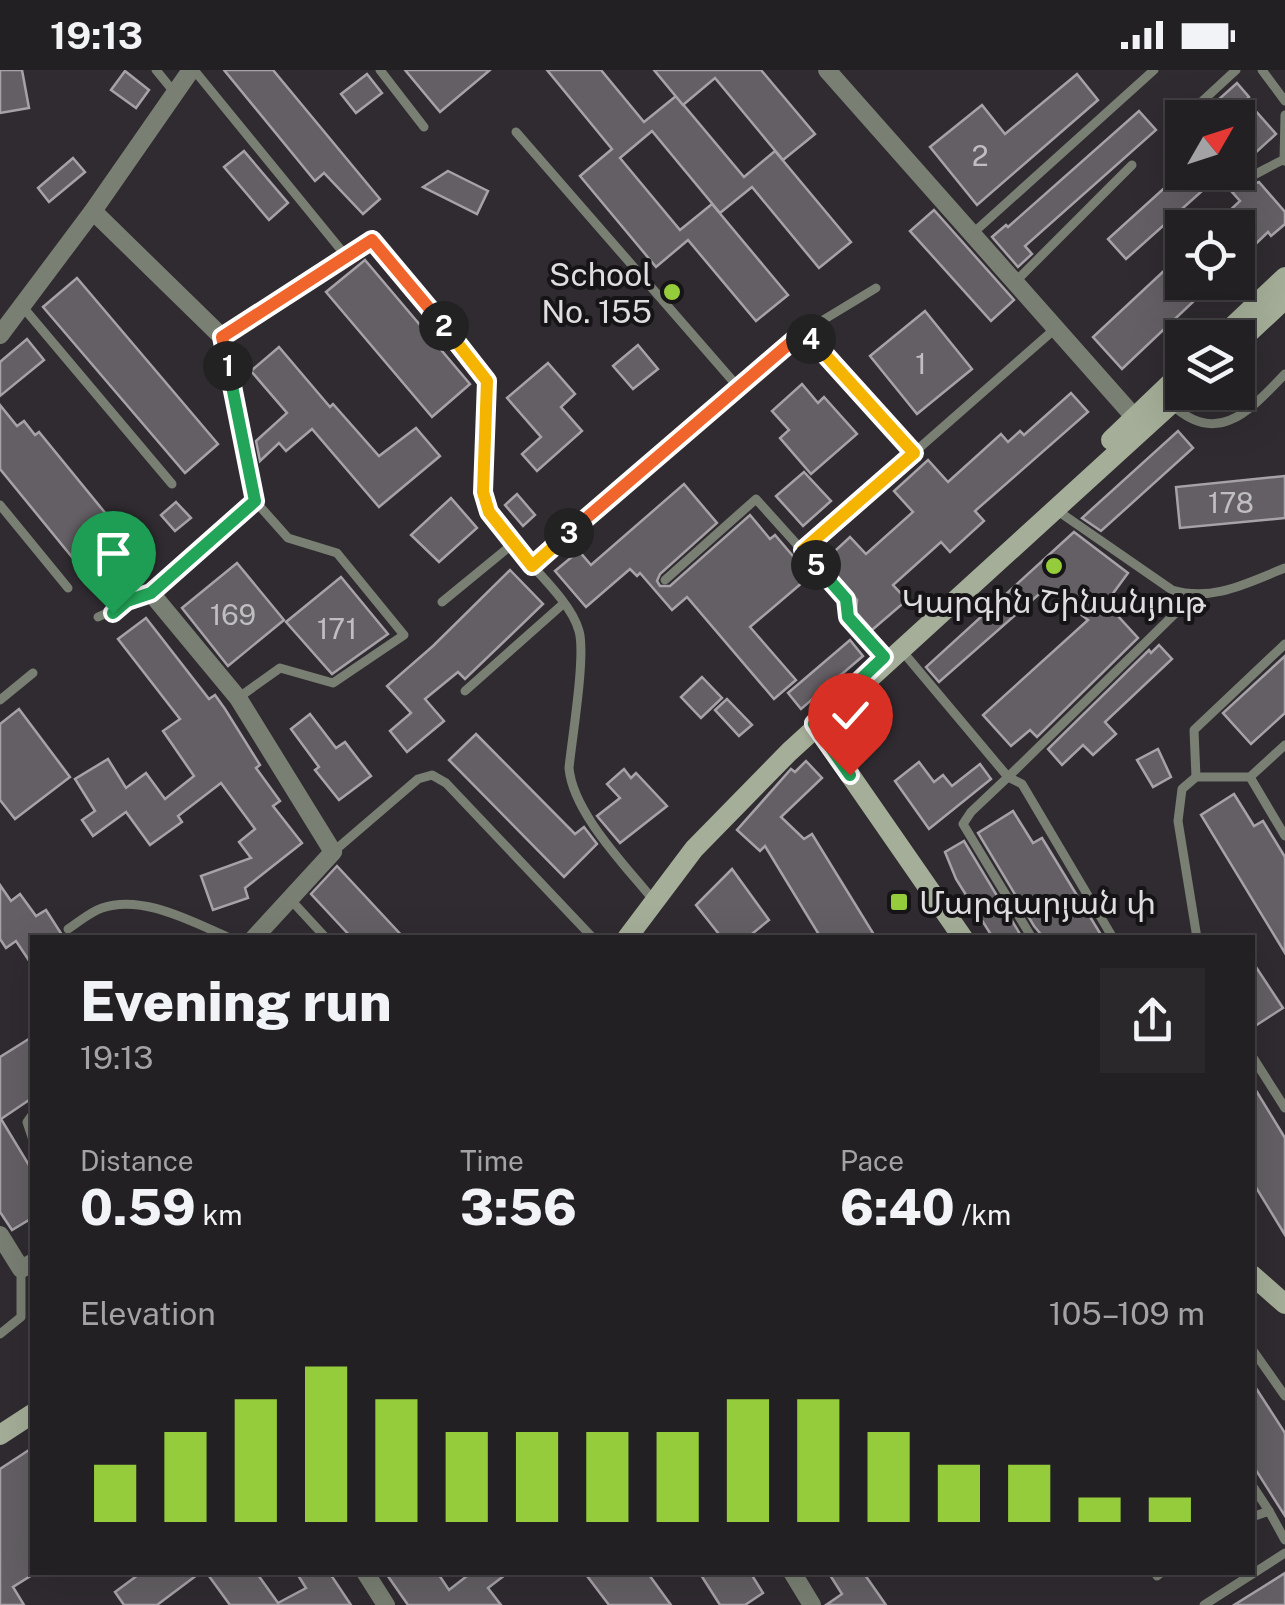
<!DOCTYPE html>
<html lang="en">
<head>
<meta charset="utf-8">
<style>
	:root { --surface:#232024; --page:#2b282c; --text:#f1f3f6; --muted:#a3a3a6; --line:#403e41; --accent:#95cc3b }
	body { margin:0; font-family:"Public Sans","Noto Sans Armenian",sans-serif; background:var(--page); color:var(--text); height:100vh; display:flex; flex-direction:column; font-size:38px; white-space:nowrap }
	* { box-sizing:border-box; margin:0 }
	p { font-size:32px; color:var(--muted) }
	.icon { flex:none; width:55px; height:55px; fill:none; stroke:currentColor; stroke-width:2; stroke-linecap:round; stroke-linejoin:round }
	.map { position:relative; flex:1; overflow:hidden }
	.side { position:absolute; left:30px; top:865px; width:1225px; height:640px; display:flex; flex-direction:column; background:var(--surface); border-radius:0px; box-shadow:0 10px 40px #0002,0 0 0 2px var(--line) }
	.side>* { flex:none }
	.needle { width:65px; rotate:51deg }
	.controls { position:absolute; left:1165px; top:30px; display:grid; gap:20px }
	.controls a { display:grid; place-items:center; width:90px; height:90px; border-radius:0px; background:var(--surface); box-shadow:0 10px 40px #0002,0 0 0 2px var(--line); font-size:50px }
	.pin { position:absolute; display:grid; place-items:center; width:85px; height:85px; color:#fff; margin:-102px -42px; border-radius:50% 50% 50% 0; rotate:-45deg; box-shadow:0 0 10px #0007 }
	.pin .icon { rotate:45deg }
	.km { position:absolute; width:50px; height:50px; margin:-25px; border-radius:50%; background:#222; color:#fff; font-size:28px; line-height:50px; text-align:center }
	.round { display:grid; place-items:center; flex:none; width:105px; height:105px; border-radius:0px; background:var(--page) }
	.headline { display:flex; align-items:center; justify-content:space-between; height:170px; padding:0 50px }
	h1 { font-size:55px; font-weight:800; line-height:75px }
	.figures { display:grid; grid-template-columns:repeat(3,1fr); gap:15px; height:170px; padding:10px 50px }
	.figures div { display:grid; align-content:center }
	.figures b { font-size:50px; font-weight:800 }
	.figures small { font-size:28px; font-weight:400 }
	.figures p { font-size:28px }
	.chart { height:280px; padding:20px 50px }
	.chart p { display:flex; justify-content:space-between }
	.chart svg { width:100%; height:180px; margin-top:10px; stroke:var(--accent); stroke-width:6 }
	.status { display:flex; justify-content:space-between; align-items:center; height:70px; padding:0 50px; background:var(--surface); direction:ltr }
	.status svg { height:28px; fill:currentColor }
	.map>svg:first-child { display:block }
	.building { fill:#635f64; stroke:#a6a2a7; stroke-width:2.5 }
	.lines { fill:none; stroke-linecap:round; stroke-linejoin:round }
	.service { stroke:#797f72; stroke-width:9 }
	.minor { stroke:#797f72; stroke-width:18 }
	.secondary { stroke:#a4ae98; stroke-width:20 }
	.split-1-casing { stroke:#fff; stroke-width:20 }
	.split-2-casing { stroke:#fff; stroke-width:20 }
	.split-3-casing { stroke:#fff; stroke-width:20 }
	.split-4-casing { stroke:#fff; stroke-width:20 }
	.split-5-casing { stroke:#fff; stroke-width:20 }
	.split-6-casing { stroke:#fff; stroke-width:20 }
	.split-1 { stroke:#22a559; stroke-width:12 }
	.split-2 { stroke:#f0652b; stroke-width:12 }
	.split-3 { stroke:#f5b400; stroke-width:12 }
	.split-4 { stroke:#f0652b; stroke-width:12 }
	.split-5 { stroke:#f5b400; stroke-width:12 }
	.split-6 { stroke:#22a559; stroke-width:12 }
	.poi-dot { fill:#95cc3b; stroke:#161416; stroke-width:4 }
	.labels { text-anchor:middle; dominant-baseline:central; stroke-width:8; stroke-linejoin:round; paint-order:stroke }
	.number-label { font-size:28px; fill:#c0bec1 }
	.poi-label { font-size:32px; fill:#dfdde0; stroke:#161416; text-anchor:end }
</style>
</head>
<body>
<div class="status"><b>19:13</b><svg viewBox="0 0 49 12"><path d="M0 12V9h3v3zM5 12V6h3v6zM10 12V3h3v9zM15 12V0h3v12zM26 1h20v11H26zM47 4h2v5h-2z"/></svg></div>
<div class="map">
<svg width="1285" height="1535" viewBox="0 0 1285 1535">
	<rect width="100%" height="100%" fill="#2f2b30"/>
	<g class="building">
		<polygon points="0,0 22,0 29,38 0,43"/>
		<polygon points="224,0 273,0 380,129 363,144 324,103 315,111"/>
		<polygon points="405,0 490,0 440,42"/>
		<polygon points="547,0 601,0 644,52 676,26 744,107 775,81 851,172 819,198 752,117 720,143 652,61 620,88 680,160 712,134 788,225 756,251 688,170 656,197 580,106 612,79"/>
		<polygon points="654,0 761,0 815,64 783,90 715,8 683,35"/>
		<polygon points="125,1 149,20 136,38 111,20"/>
		<polygon points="367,4 382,23 356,43 341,24"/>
		<polygon points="1077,4 1098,30 977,135 930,77 982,35 1005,64"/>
		<polygon points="1237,13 1249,27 1246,30 1276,64 1243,94 1247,99 1229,106 1225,102 1238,102 1238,48 1198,48"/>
		<polygon points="1139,41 1156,60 1025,176 1032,184 1018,197 992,167 1006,155 1008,157"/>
		<polygon points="244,81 288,133 269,150 224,97"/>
		<polygon points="73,88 85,102 49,132 38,118"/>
		<polygon points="448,101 488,121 477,144 423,117"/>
		<polygon points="1182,102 1205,102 1212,112 1126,189 1108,169"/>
		<polygon points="1259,112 1285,142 1285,154 1271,166 1268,162 1238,191 1238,158 1211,158 1240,131 1232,122"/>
		<polygon points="934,140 1014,230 991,251 910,161"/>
		<polygon points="1182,184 1182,212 1214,212 1122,299 1093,267"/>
		<polygon points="365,190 470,314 432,347 326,222"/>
		<polygon points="77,208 218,374 185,403 43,237"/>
		<polygon points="925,241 972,299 917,344 870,286"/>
		<polygon points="27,269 44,290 0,326 0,292"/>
		<polygon points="638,275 658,299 633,319 613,296"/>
		<polygon points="279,277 330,337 333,334 379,386 416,358 440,386 379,437 312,359 286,381 279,373 260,391 256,371 287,343 251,301"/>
		<polygon points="548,293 575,324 561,337 582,361 537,401 522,384 541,367 507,328"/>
		<polygon points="802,314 818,333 824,327 857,364 811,404 780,368 789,360 772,341"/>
		<polygon points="1071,323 1088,342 975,441 984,451 950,482 941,472 893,515 907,530 872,560 856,542 857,530 823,492 850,467 866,484 913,442 894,421 928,390 948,412 1001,364 1008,372 1020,361 1024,365"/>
		<polygon points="0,335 17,356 24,351 35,365 39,362 111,450 116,446 141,476 94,514 0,399"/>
		<polygon points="1178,361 1193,378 1101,461 1082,448"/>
		<polygon points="804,402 831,431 803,456 776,426"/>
		<polygon points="1285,406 1285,448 1180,458 1176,417"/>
		<polygon points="684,414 717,453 660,504 657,511 660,516 670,516 750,445 770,469 775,465 810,506 750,557 796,610 774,629 687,527 672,540 640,503 637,506 630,499 586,537 555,501 579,481 591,495"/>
		<polygon points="517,424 535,445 523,456 505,435"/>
		<polygon points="451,428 477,458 439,492 411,465"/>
		<polygon points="176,432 191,448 175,461 161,445"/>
		<polygon points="1074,462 1128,503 1106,533 1138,568 1037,667 1030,660 1011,676 983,645 1088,550 1046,518 939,612 926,597"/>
		<polygon points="237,493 284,550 228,596 182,538"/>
		<polygon points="510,500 543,534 465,609 458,602 425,629 444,651 407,682 390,661 411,643 387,616 433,576"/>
		<polygon points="341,507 388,564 332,604 286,552"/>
		<polygon points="146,548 209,629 215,625 225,639 260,695 256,698 280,731 273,736 302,773 245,818 248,828 213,840 201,806 251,788 239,772 255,759 221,713 178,746 182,752 150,775 126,742 93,766 82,750 95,741 75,709 108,689 126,718 146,703 165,729 194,706 163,661 180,649 118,569"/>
		<polygon points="850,570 863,586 801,639 788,623"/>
		<polygon points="1159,575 1172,589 1105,652 1116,664 1093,685 1083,675 1062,695 1048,679 1149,580 1151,583"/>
		<polygon points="1285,586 1285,643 1251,674 1223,643"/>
		<polygon points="702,607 722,628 701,648 681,627"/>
		<polygon points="727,629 752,655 739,666 715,640"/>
		<polygon points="19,639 70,707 15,749 0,730 0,654"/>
		<polygon points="310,644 336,678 345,672 371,706 339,730 315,700 319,697 291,659"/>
		<polygon points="476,664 575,764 584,757 597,774 564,807 449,690"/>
		<polygon points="1158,679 1171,707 1153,717 1137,690"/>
		<polygon points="806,691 822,708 781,747 804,769 812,764 876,868 821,868 765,776 760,781 737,760 791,699 795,702"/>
		<polygon points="919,692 934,712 943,705 952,716 980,694 991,709 929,759 895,711"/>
		<polygon points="624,699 631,708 636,703 667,736 620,773 597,746 620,728 607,714"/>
		<polygon points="1234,724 1254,756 1263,751 1285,787 1285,883 1201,745"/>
		<polygon points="1013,741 1033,773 1042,768 1103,868 1044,868 1034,856 978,763"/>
		<polygon points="964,771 1020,864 1015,868 993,868 956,809 945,782"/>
		<polygon points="337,796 404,868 352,868 311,824"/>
		<polygon points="732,799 769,850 747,868 722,868 696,835"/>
		<polygon points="0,815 11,831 20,824 36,846 46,840 64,868 32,868 32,895 16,871 6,878 0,869"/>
		<polygon points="1252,891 1283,938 1252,958"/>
		<polygon points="32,967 32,1028 1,1049 32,1100 32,1148 12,1160 0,1142 0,987"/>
		<polygon points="1252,1014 1285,1068 1285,1165 1252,1111"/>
		<polygon points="1252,1312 1285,1363 1285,1446 1252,1394"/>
		<polygon points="32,1378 32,1505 13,1517 24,1535 0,1535 0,1399"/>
		<polygon points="142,1502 201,1502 157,1535 124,1535 115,1522"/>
		<polygon points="206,1502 256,1502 278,1533 306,1518 296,1502 329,1502 351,1535 230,1535"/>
		<polygon points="385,1502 437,1502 449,1520 472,1502 509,1502 488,1518 501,1535 408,1535"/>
		<polygon points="584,1502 647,1502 671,1535 609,1535"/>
		<polygon points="699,1502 750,1502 763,1523 745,1535 720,1535"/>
		<polygon points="828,1502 863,1502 886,1535 826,1535 842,1524"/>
		<polygon points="1285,1503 1285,1535 1234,1535"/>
	</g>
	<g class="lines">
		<g class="service">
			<polyline points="156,0 174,22"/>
			<polyline points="194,0 346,186"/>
			<polyline points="380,0 424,57"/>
			<polyline points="1262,0 1285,31"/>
			<polyline points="1184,48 1236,0"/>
			<polyline points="516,62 739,318"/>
			<polyline points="1284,91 1285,45"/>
			<path d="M1213,102L1227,115C1246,112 1265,98 1283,90"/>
			<polyline points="972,164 1154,0"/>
			<polyline points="1015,212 1132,95"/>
			<polyline points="22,236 172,414"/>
			<polyline points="805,261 914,383"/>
			<path d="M222,267L372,170L482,301C501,337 478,384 483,423C490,468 567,517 579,561C586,585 572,668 569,698C573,743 626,796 654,831"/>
			<path d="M1171,334C1218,378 1250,340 1285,304"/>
			<polyline points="0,435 68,518"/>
			<path d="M1055,439L1172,520C1213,532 1247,513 1285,498"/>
			<polyline points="803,480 1056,258"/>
			<polyline points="532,495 805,261 876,218"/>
			<polyline points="665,510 756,429 846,529 849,547 884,587"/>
			<polyline points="442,532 514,473"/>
			<polyline points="98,547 151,523"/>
			<polyline points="903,582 1008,707 1193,526"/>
			<polyline points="465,621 563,534"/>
			<polyline points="238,628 280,598 333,613 404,565 337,483 288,468 255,431"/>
			<polyline points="0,630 33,603"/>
			<polyline points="1196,707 1194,660 1285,574"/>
			<polyline points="1250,707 1285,766"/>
			<polyline points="333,782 418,709 432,705 446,713 593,868"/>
			<polyline points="290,829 326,868"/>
			<path d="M68,859C79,852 90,842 102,838C143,824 192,852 230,868"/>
			<polyline points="1032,868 963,754 971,742 1008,707 1022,714 1113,868"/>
			<polyline points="1197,868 1178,751 1182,719 1196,707 1250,707 1285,675"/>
			<polyline points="1252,986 1285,1038"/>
			<polyline points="32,1045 27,1052 32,1067"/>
			<polyline points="0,1264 21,1247 21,1199"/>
			<polyline points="1252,1279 1285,1326"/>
			<polyline points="1252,1415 1269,1441"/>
			<polyline points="1252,1447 1269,1441 1285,1470"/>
			<polyline points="1157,1506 1162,1502"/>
			<polyline points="1204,1535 1285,1483"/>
		</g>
		<g class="minor">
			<polyline points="827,0 1144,358"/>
			<polyline points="93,141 222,267 255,431 151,523 238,628 333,782 254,868"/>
			<polyline points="0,265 93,141 191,0"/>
			<polyline points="0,1165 21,1199 32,1193"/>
			<polyline points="365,1502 386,1535"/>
			<polyline points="792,1502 812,1535"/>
		</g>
		<g class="secondary">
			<polyline points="1220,268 1285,207"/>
			<polyline points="1238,273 1285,229"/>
			<polyline points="1111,370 1182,302"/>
			<polyline points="819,649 814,653 963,868"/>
			<polyline points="627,868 694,779 789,682 1184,322"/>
			<polyline points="1252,1205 1285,1234"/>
			<polyline points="0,1365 32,1344"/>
		</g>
	</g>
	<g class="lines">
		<defs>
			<polyline id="split-1" points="113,543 127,531 151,523 255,431 228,296"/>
			<polyline id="split-2" points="228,296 222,267 372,170 444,256"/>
			<polyline id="split-3" points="444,256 487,311 483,422 489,442 532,496 569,463"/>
			<polyline id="split-4" points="569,463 804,261 811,269"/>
			<polyline id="split-5" points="811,269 914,383 803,480 816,495"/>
			<polyline id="split-6" points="816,495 846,529 848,547 884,587 814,654 850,705"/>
		</defs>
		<use href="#split-1" class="split-1-casing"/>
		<use href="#split-2" class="split-2-casing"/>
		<use href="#split-3" class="split-3-casing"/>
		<use href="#split-4" class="split-4-casing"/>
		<use href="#split-5" class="split-5-casing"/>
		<use href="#split-6" class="split-6-casing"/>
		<use href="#split-1" class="split-1"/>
		<use href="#split-2" class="split-2"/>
		<use href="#split-3" class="split-3"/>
		<use href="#split-4" class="split-4"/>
		<use href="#split-5" class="split-5"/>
		<use href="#split-6" class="split-6"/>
	</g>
	<g class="poi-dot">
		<circle cx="672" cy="222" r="10"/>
		<circle cx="1054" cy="496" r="10"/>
		<rect x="889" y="822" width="20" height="20" rx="5"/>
	</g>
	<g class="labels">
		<g class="number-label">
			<text x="980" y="85">2</text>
			<text x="921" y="293">1</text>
			<text x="1231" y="432">178</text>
			<text x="233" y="544">169</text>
			<text x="337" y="558">171</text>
		</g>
		<g class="poi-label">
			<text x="652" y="204">School<tspan x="652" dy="37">No. 155</tspan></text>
			<text x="1054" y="531" text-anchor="middle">Կարգին Շինանյութ</text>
			<text x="919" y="832" text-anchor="start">Մարգարյան փ</text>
		</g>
	</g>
</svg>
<div class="controls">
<a><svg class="needle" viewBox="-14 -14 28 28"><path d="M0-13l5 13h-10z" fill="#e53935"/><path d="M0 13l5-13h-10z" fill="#a3a3a6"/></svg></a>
<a><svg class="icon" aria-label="locate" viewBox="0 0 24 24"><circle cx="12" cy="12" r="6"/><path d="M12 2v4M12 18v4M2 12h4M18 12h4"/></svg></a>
<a><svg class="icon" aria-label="layers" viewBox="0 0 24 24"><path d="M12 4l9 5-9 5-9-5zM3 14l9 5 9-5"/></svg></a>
</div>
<div class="pin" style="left:113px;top:543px;background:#1e9e55"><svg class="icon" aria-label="arrive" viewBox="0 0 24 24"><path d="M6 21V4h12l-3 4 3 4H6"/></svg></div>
<div class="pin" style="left:850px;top:705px;background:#d93025"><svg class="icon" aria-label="check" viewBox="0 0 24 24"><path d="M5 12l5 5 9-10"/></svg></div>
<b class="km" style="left:228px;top:296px">1</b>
<b class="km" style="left:444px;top:256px">2</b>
<b class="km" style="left:569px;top:463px">3</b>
<b class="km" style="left:811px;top:269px">4</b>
<b class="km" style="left:816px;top:495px">5</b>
<section class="side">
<div class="headline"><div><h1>Evening run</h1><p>19:13</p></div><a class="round"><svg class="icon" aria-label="share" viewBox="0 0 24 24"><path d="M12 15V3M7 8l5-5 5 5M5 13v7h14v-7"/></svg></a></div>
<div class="figures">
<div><p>Distance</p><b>0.59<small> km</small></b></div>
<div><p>Time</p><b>3:56</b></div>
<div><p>Pace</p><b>6:40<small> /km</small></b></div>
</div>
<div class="chart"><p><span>Elevation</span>105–109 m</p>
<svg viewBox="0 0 160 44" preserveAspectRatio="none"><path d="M5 44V30M15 44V22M25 44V14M35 44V6M45 44V14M55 44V22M65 44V22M75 44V22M85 44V22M95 44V14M105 44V14M115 44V22M125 44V30M135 44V30M145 44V38M155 44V38"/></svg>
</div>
</section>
</div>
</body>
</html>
